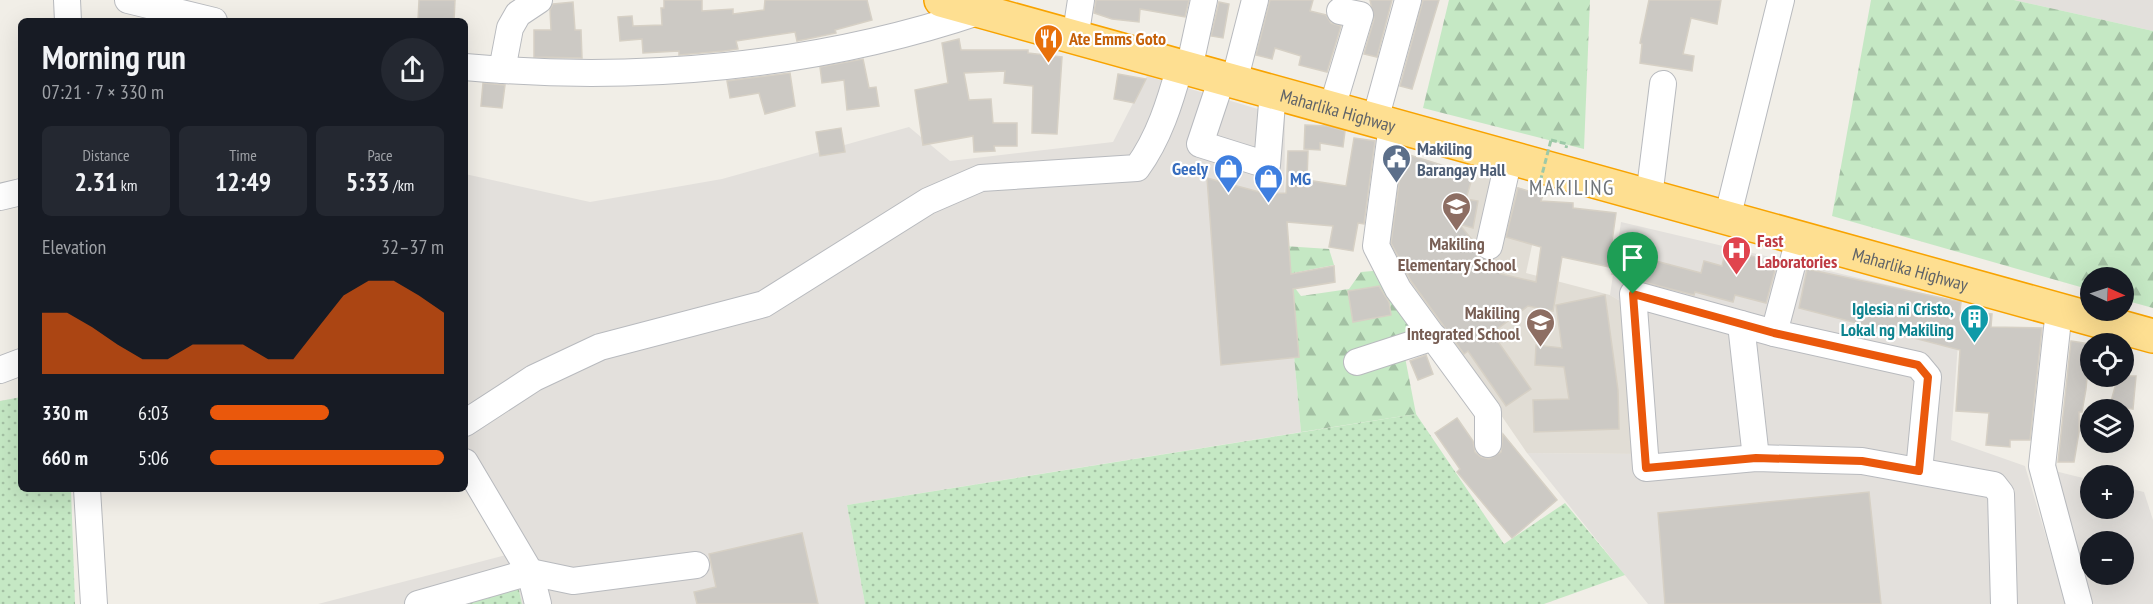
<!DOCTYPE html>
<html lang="en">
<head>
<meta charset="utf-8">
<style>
	:root { --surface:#171b24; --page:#242831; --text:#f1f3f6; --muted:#9ea1a6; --accent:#ea580c }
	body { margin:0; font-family:"PT Sans Narrow",sans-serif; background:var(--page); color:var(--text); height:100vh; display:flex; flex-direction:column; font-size:22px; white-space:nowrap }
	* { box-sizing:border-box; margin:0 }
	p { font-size:20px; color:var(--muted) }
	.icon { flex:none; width:33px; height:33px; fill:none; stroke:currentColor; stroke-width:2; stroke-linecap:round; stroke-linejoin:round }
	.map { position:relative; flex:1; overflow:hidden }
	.details { position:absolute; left:18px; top:18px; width:450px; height:474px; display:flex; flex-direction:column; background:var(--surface); border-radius:9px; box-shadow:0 6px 24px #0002 }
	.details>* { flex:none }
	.needle { width:39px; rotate:93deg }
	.controls { position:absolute; left:2080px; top:267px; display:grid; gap:12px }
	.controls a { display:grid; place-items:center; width:54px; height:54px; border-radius:50%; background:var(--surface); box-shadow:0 6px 24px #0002; font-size:30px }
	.pin { position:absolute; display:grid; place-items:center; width:51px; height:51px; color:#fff; margin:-62px -26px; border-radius:50% 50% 50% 0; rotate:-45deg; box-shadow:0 0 6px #0007 }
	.pin .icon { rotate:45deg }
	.round { display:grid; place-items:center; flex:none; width:63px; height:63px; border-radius:32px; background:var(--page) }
	.overview { display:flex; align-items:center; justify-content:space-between; height:102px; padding:0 24px }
	h1 { font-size:33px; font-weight:700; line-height:45px }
	.metrics { display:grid; grid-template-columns:repeat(3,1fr); gap:9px; height:102px; padding:6px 24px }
	.metrics div { display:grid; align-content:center; border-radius:9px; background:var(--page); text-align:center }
	.metrics b { font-size:26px; font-weight:700 }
	.metrics small { font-size:16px; font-weight:400 }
	.metrics p { font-size:16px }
	.chart { height:168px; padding:12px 24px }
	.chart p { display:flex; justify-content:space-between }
	.chart svg { width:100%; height:108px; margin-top:6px; fill:var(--accent); opacity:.7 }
	ul { padding:0 24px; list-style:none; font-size:20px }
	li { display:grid; grid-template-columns:96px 72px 1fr; align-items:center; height:45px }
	li i { height:15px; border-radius:8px; background:var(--accent) }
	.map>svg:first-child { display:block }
	.industrial { fill:#e3e0dc; fill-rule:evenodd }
	.education { fill:#e1ddd5 }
	.grass { fill:url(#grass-dots) }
	.forest { fill:url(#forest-firs) }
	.building { fill:#ccc9c4; stroke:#d6d0c5; stroke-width:1.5 }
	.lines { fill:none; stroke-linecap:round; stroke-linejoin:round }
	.minor-casing { stroke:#b8babe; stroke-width:28 }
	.highway-casing { stroke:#f8a300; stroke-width:36 }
	.path { stroke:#9dc9a8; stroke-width:3; stroke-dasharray:6 3; stroke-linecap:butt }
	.minor { stroke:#fff; stroke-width:26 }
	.highway { stroke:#fedf91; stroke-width:33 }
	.path-bridge { stroke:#9dc9a8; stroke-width:3; stroke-dasharray:6 3; stroke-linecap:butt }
	.route-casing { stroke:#fff; stroke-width:12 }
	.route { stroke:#ea580c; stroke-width:8 }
	.labels { text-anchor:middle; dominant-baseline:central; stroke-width:4.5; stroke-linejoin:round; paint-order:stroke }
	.food-label { font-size:18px; font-weight:bold; fill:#c56008; stroke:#fff; text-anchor:start }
	.street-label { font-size:18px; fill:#5f6368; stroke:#fff }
	.service-label { font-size:18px; font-weight:bold; fill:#4e5e75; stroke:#fff; text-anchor:start }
	.shop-label { font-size:18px; font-weight:bold; fill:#366cbe; stroke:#fff; text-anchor:end }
	.health-label { font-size:18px; font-weight:bold; fill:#be3a42; stroke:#fff; text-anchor:start }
	.education-label { font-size:18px; font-weight:bold; fill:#785e54; stroke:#fff }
	.culture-label { font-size:18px; font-weight:bold; fill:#0d838f; stroke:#fff; text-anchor:end }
	.quarter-label { font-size:21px; letter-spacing:1.5px; fill:#70757a; stroke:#fff }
</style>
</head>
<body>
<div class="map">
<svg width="2153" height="604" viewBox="0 0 2153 604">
	<defs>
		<pattern id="grass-dots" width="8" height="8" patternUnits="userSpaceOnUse" patternTransform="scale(1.5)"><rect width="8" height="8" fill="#c5e8c4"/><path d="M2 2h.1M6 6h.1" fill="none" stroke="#a3c0a3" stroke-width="1.8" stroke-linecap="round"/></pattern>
		<pattern id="forest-firs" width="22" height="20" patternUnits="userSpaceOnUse" patternTransform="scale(1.5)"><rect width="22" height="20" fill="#c5e8c4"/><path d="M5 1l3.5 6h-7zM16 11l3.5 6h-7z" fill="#a3c0a3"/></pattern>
	</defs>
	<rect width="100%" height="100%" fill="#f1eee7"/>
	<g class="industrial">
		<polygon points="2014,0 2153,0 2153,31"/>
		<polygon points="1147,76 1285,117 1284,246 1301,432 847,505 865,604 522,604 516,577 421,604 318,604 506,555 465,484 465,174 590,202 722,179 909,127 950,161 1113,142"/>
		<polygon points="1621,222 1961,302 1951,440 2025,466 2066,604 1648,604 1527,453 1640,454 1622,302 1610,295"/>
		<path d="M2047,469L2091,480V508H2124V487L2144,492L2153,520V604H2083ZM2091,542H2124V574H2091Z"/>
	</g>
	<polygon class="education" points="1411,155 1543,195 1526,273 1610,295 1622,302 1640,454 1527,453 1468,367 1377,246 1382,212 1398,215"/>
	<g class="grass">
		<polygon points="21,397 21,489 71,489 75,604 0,604 0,401"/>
		<polygon points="1416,414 1504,544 1565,503 1625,575 1544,604 865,604 847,505"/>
		<polygon points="516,577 522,604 421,604"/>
	</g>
	<g class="forest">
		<polygon points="1449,0 1590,0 1584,149 1423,108"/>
		<polygon points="1871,0 2014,0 2153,31 2153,308 2124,300 2124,278 2091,278 2091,290 1832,216"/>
		<polygon points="1284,246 1329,249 1334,265 1293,273 1295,288 1301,296 1349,289 1361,272 1384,270 1423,340 1403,347 1416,414 1301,432"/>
	</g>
	<g class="building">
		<polygon points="419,0 455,0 454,21 418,21"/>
		<polygon points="664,0 702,0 702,11 733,9 733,14 764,10 765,0 867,0 872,20 835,30 836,33 797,41 795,32 736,41 738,49 724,51 679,55 679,51 643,53 642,39 620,41 618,17 632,16 633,26 662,25 661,8 664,8"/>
		<polygon points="1096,0 1189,0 1185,17 1140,9 1139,22 1112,19 1094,13"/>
		<polygon points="1270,0 1313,0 1310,11 1326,15 1331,23 1341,26 1327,72 1299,65 1301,56 1275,48 1272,59 1256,55"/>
		<polygon points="1370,0 1392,0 1377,57 1364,54 1374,19"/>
		<polygon points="1423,0 1439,0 1412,89 1400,86"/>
		<polygon points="1649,0 1721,0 1717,24 1691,18 1683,54 1694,56 1692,71 1640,63 1642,44 1640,43"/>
		<polygon points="573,2 575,30 581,30 582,58 534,57 534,30 551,30 550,10 553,4"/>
		<polygon points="1219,2 1229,4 1223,38 1211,36"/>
		<polygon points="959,39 961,50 1028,50 1028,53 1062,57 1057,134 1032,133 1033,86 1004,83 1005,71 964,73 969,100 991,99 993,123 1017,123 1017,146 994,146 995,151 974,152 973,136 923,145 915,90 948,83 942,43"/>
		<polygon points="863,59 869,88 876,87 879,106 847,110 844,80 822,83 820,67"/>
		<polygon points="790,73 795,106 765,114 759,93 730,98 727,81"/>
		<polygon points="1118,74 1146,79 1134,103 1114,99"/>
		<polygon points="483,83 505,85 502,108 481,106"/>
		<polygon points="1305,125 1327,126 1345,131 1343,147 1320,143 1320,150 1304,149"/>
		<polygon points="841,128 845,152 820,156 816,132"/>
		<polygon points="1354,138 1375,141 1364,224 1358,223 1353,251 1329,247 1333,226 1287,222 1291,274 1334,266 1335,282 1293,289 1299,357 1221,365 1207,178 1267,194 1286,193 1288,151 1308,151 1307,180 1346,186"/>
		<polygon points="1403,153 1473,175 1466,199 1478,201 1473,228 1459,224 1474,242 1478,257 1490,261 1501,274 1536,282 1541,247 1506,237 1518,188 1543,195 1541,201 1573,203 1573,208 1616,213 1611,249 1701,273 1704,261 1722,266 1726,249 1777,263 1766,303 1735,295 1733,302 1695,292 1694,295 1612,274 1614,268 1562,257 1553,311 1528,306 1492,333 1531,389 1506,406 1468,351 1464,354 1411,281 1391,243"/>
		<polygon points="1807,269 1961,302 1960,311 1992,314 1991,327 2042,328 2030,440 2010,440 2010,447 1986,445 1989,413 1956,411 1960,350 1799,308"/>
		<polygon points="1379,286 1389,302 1391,315 1353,322 1348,291"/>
		<polygon points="1605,295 1618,390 1619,429 1534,432 1533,400 1569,399 1564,367 1535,365 1536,345 1562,348 1556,305"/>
		<polygon points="2071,341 2090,344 2086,389 2082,412 2079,412 2079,432 2074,462 2058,462"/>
		<polygon points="1426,355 1433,374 1418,380 1410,361"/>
		<polygon points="2118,376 2136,376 2133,409 2110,405"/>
		<polygon points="1457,418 1473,441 1475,452 1481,457 1489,459 1501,452 1503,434 1557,500 1512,538 1457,472 1460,469 1435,433"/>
		<polygon points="1869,492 1881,604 1665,604 1658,513"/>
		<polygon points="802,533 818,604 697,604 694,592 716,587 709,554"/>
	</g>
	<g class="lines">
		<defs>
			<g id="minor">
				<polyline points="67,0 68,21"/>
				<polyline points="128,0 214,21"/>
				<polyline points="1075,39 1081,0"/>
				<path d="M465,67C637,83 816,67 981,11"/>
				<polyline points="1189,69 1204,0"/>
				<polyline points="502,70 510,28 518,14 539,0"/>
				<polyline points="1222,78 1200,144 1267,165 1273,91"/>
				<polyline points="1234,82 1255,0"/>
				<polyline points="1332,108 1360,15 1340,11"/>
				<polyline points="1375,120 1408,0"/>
				<polyline points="1392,125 1376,246 1398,289 1488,412 1488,444"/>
				<polyline points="0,197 21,192"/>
				<polyline points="1649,197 1663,84"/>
				<polyline points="1727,219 1781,0"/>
				<polyline points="1489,246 1509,158"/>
				<polyline points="2059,310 2042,466 2079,604"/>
				<polyline points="1741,324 1756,458"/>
				<polyline points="1774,333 1799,239"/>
				<polyline points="1357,362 1434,337"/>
				<polyline points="0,370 21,362"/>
				<path d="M465,423L534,378L600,347L764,304L928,201L981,178L1137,168C1159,138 1170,102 1180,66"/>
				<polyline points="465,462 530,572 538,604"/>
				<polyline points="1919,471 1928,377 1918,365 1774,333 1633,294 1646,468 1756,458 1862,461 1994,485 2001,494 2004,604"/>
				<polyline points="87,489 94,604"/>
				<polyline points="418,604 530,572 573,581 696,565"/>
			</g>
			<g id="highway">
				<path id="s1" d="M941,0L2153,336"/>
			</g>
		</defs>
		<use href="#minor" class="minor-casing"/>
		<use href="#highway" class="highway-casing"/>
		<polyline class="path" points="1551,140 1567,144 1566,148"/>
		<use href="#minor" class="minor"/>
		<use href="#highway" class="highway"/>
		<polyline class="path-bridge" points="1538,190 1551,140"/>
	</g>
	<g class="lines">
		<defs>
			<polygon id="route" points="1633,294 1774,333 1918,365 1928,377 1919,471 1862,461 1756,458 1646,468"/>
		</defs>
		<use href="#route" class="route-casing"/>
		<use href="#route" class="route"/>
	</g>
	<defs>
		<symbol id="restaurant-pin" viewBox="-11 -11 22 30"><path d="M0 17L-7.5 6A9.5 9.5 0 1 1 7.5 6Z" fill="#e8710a" stroke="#fff"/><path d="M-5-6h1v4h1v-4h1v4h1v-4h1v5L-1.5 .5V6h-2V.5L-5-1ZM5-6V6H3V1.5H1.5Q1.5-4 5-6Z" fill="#fff"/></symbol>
		<symbol id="civic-pin" viewBox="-11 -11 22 30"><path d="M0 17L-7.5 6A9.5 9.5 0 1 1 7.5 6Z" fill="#5c6f8a" stroke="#fff"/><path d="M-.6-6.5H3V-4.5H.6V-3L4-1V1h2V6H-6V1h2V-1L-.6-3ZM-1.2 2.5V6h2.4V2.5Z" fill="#fff"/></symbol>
		<symbol id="shop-pin" viewBox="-11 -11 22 30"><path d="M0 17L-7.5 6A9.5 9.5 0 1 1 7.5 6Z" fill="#3f7fe0" stroke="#fff"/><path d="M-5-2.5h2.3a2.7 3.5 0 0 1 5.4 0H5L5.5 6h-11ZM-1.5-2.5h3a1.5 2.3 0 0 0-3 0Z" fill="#fff"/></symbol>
		<symbol id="school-pin" viewBox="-11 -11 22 30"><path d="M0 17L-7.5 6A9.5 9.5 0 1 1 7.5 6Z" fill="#8d6e63" stroke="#fff"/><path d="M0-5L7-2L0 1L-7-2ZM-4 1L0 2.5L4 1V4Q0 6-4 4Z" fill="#fff"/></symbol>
		<symbol id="hospital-pin" viewBox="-11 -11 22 30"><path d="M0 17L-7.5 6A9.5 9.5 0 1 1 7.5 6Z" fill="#e0444e" stroke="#fff"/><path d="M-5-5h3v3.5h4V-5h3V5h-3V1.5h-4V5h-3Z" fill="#fff"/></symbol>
		<symbol id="building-pin" viewBox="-11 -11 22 30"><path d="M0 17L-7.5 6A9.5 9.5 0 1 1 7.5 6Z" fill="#0f9aa8" stroke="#fff"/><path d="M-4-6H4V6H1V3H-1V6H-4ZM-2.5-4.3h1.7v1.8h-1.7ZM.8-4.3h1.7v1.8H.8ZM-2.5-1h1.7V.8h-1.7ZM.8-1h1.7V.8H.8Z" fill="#fff"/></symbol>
	</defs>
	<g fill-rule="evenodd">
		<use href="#restaurant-pin" x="1032" y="22" width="33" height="45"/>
		<use href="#civic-pin" x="1380" y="142" width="33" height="45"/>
		<use href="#shop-pin" x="1212" y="152" width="33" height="45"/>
		<use href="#shop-pin" x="1252" y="162" width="33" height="45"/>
		<use href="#school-pin" x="1440" y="190" width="33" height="45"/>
		<use href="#hospital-pin" x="1720" y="234" width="33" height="45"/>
		<use href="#building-pin" x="1958" y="302" width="33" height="45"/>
		<use href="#school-pin" x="1524" y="306" width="33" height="45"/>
	</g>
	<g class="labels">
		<g class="food-label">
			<text x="1069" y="38">Ate Emms Goto</text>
		</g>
		<g class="street-label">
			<text stroke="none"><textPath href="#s1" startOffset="412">Maharlika Highway</textPath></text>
			<text stroke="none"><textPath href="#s1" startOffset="1006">Maharlika Highway</textPath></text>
		</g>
		<g class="service-label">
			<text x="1417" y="148">Makiling<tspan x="1417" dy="21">Barangay Hall</tspan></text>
		</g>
		<g class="shop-label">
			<text x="1208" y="168">Geely</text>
			<text x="1290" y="178" text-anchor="start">MG</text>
		</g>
		<g class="health-label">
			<text x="1757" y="240">Fast<tspan x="1757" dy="21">Laboratories</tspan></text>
		</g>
		<g class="education-label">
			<text x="1457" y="243">Makiling<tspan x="1457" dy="21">Elementary School</tspan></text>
			<text x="1520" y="312" text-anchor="end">Makiling<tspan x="1520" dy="21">Integrated School</tspan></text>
		</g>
		<g class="culture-label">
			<text x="1954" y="308">Iglesia ni Cristo,<tspan x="1954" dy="21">Lokal ng Makiling</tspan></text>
		</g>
		<g class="quarter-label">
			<text x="1572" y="187">MAKILING</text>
		</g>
	</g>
</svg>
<div class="controls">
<a><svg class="needle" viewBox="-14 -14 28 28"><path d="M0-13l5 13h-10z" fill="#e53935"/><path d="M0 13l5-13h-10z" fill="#9ea1a6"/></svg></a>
<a><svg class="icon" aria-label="locate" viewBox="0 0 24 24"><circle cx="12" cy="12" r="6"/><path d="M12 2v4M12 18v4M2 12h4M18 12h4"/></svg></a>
<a><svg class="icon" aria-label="layers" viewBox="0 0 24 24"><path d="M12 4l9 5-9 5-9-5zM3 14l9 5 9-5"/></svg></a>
<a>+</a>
<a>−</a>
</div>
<div class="pin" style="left:1633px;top:294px;background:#1e9e55"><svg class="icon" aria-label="arrive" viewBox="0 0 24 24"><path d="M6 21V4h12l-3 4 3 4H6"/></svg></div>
<section class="details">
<div class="overview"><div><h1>Morning run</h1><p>07:21 · 7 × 330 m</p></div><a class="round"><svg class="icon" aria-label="share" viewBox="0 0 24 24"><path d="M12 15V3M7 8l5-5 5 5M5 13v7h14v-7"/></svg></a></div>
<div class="metrics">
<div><p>Distance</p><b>2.31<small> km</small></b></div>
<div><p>Time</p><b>12:49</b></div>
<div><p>Pace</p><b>5:33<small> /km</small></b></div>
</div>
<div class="chart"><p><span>Elevation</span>32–37 m</p>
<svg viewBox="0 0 160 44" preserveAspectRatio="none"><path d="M0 44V19L10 19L20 25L30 32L40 38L50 38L60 32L70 32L80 32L90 38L100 38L110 25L120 12L130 6L140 6L150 12L160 19V44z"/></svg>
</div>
<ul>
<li><b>330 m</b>6:03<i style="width:51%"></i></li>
<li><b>660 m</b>5:06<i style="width:100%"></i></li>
</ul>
</section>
</div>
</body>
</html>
